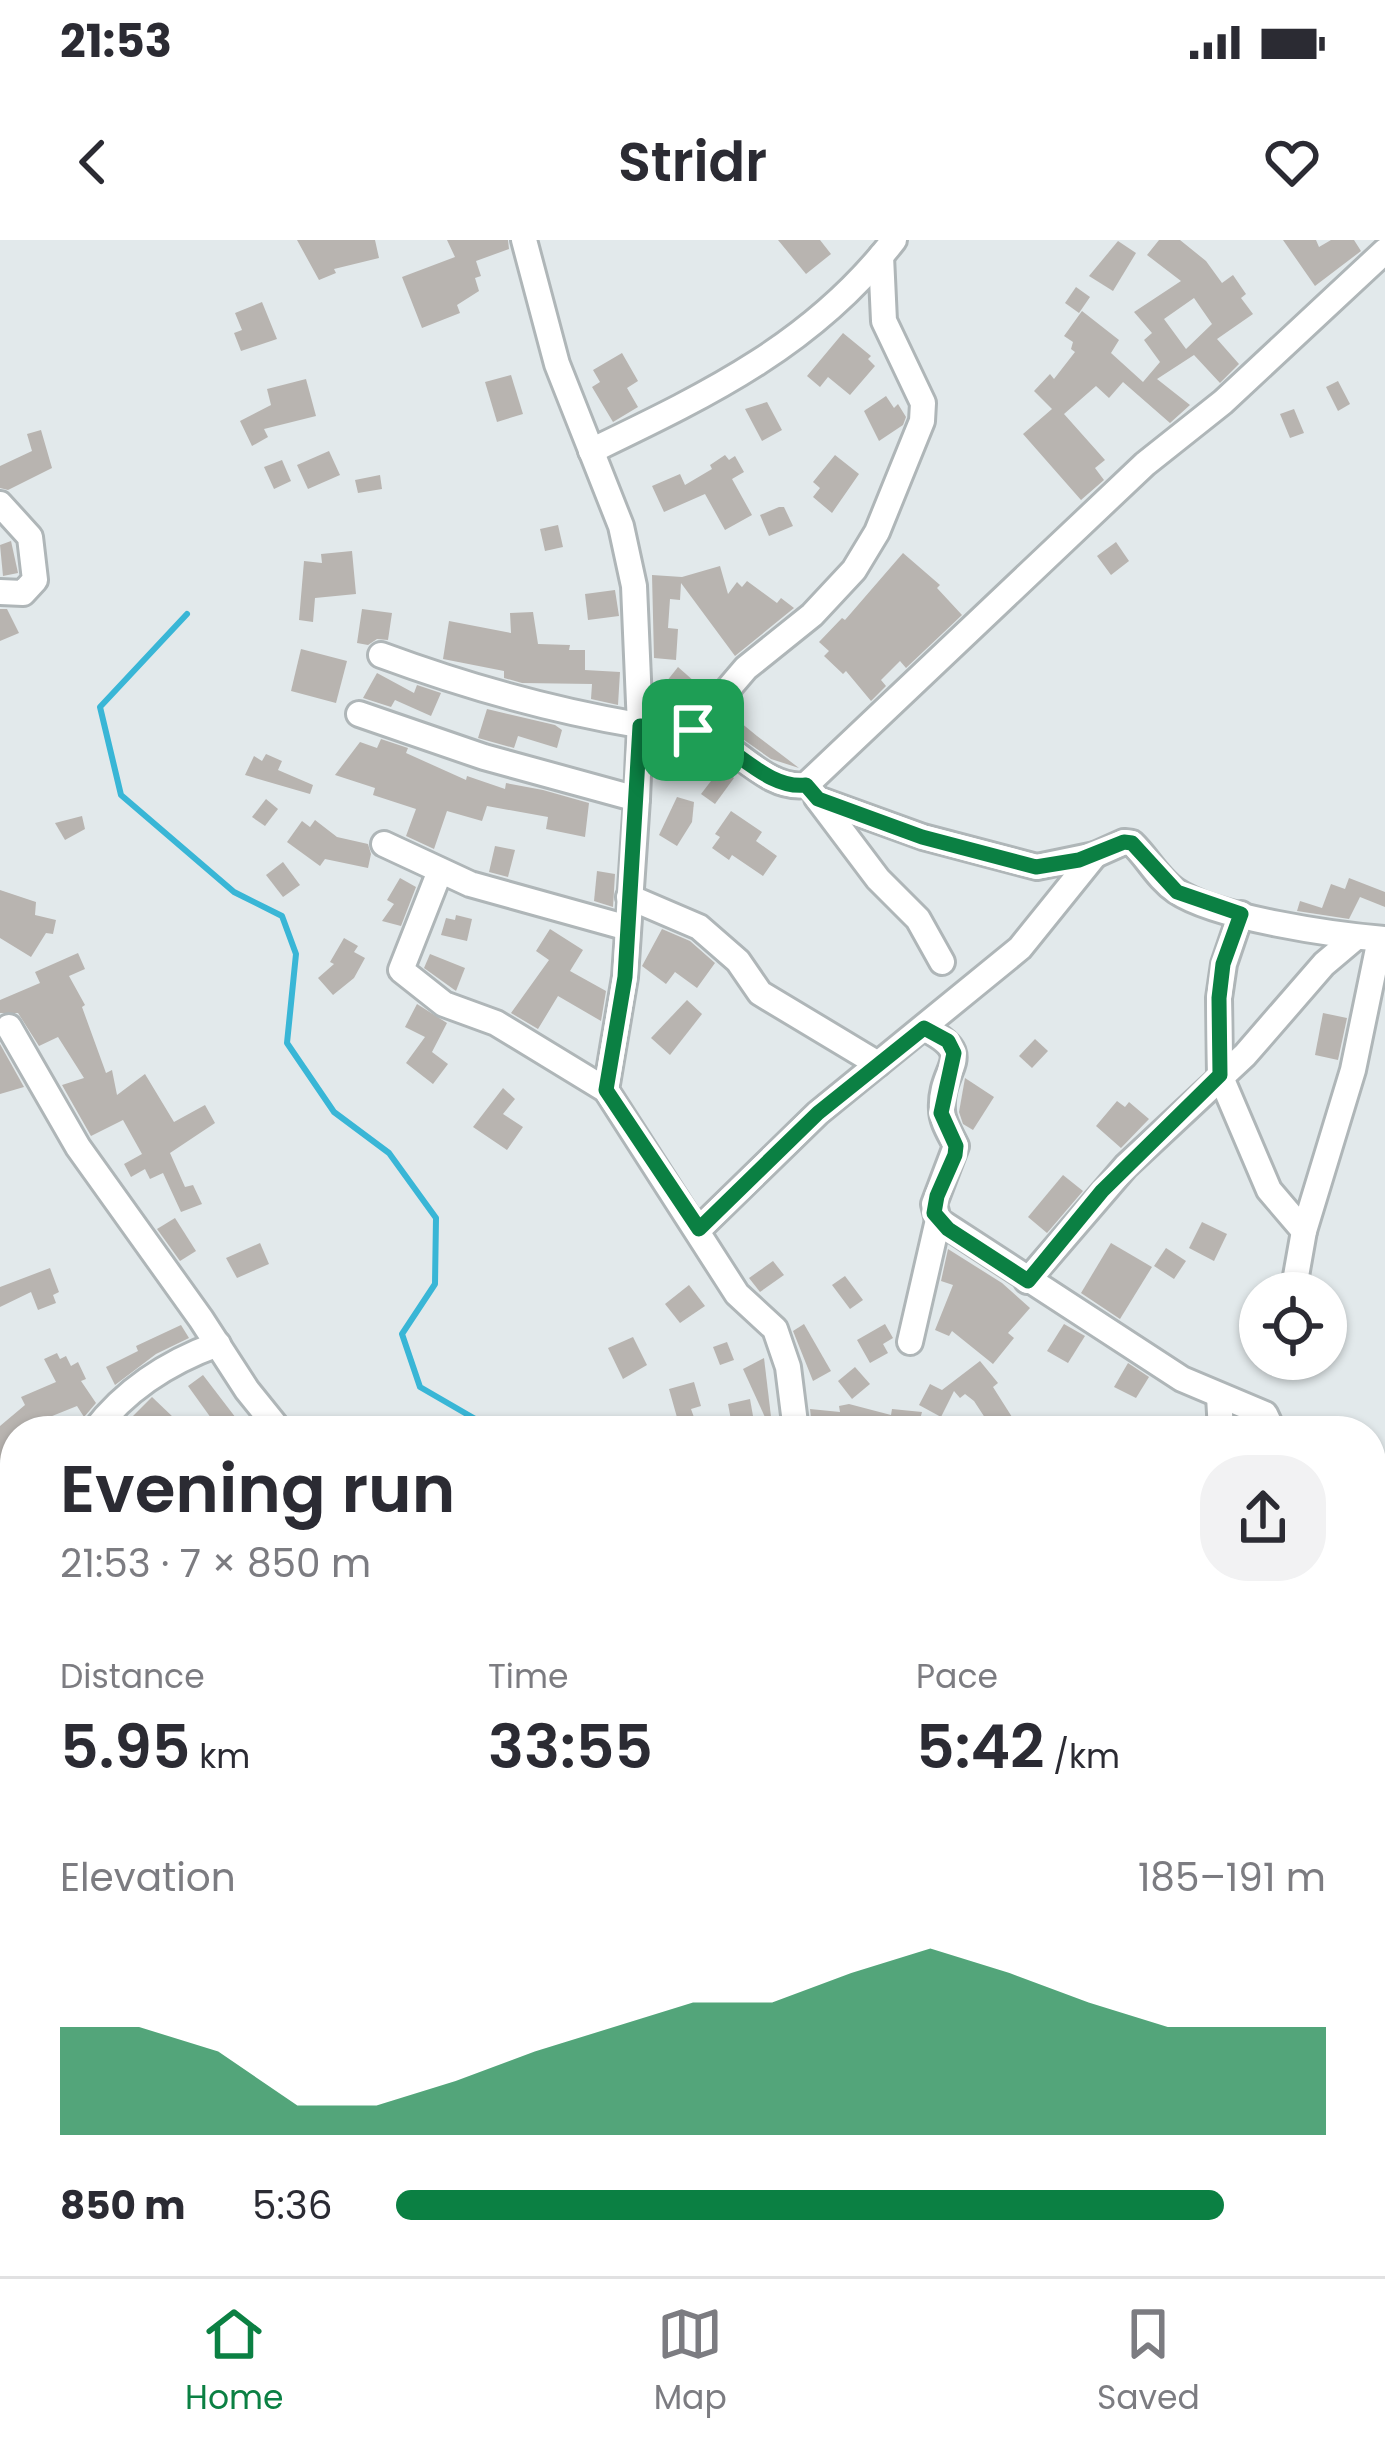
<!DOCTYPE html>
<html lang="en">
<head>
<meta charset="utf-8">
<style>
	:root { --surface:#fff; --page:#f2f2f3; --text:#2b2b33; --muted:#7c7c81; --line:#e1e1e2; --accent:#0b8043 }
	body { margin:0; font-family:Poppins,sans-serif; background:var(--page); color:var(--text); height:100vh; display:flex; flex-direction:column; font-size:45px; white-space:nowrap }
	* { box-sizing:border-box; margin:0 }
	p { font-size:39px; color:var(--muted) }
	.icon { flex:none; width:66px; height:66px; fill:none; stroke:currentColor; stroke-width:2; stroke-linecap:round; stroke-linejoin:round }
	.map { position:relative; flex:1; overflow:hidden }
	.sheet { position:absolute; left:0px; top:1176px; width:1386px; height:861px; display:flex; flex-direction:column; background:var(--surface); border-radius:48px 48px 0 0; box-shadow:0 3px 9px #0004 }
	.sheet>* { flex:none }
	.fabs { position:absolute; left:1239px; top:1032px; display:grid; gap:24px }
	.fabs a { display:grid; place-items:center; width:108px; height:108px; border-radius:50%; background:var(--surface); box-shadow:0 3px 9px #0004; font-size:60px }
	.pin { position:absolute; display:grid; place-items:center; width:102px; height:102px; color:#fff; margin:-51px; border-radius:24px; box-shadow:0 6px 18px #0006 }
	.round { display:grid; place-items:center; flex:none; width:126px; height:126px; border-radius:48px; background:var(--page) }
	.overview { display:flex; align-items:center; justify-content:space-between; height:204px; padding:0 60px }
	h1 { font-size:66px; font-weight:600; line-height:90px }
	.stats { display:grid; grid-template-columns:repeat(3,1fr); gap:18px; height:204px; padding:12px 60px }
	.stats div { display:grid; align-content:center }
	.stats b { font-size:60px; font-weight:600 }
	.stats small { font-size:33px; font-weight:400 }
	.stats p { font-size:33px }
	.chart { height:336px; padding:24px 60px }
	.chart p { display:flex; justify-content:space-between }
	.chart svg { width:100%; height:216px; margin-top:12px; fill:var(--accent); opacity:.7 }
	ul { padding:0 60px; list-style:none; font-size:39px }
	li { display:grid; grid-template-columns:192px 144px 1fr; align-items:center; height:90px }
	li i { height:30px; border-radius:15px; background:var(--accent) }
	.status { display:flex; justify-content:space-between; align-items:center; height:84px; padding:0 60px; background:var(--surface); direction:ltr }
	.status svg { height:33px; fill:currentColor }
	header { display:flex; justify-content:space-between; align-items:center; height:156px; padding:0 60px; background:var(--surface); font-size:54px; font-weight:600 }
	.tabs { display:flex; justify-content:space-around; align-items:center; height:168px; border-top:3px solid var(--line); background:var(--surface); font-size:33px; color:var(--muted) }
	.tabs a { display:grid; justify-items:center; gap:6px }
	.tabs .active { color:var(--accent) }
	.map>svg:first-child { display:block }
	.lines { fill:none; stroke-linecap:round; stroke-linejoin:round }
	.stream { stroke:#39b6d6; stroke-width:6 }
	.building { fill:#b8b4b0; fill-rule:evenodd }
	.minor-casing { stroke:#afb6b8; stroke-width:30 }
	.minor { stroke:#fff; stroke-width:24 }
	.route-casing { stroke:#fff; stroke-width:24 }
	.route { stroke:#0b8043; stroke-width:15 }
</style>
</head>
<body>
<div class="status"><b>21:53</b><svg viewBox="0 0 49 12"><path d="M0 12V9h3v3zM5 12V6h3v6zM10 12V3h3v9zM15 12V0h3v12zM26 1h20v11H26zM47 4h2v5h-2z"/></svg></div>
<header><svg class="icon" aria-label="back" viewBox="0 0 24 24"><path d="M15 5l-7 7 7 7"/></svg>Stridr<svg class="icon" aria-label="heart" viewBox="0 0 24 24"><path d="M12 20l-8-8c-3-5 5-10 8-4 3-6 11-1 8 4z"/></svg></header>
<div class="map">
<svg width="1385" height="2036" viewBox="0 0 1385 2036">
	<rect width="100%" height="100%" fill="#e2e9eb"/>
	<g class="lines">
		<g class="stream">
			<polyline points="187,374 100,467 121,555 234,652 282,676 296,714 287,803 334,872 389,913 436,978 435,1044 402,1094 420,1147 496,1191"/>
			<polyline points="944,2022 958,2036"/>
		</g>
	</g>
	<g class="building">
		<polygon points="297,0 375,0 379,18 334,29 336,33 319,40"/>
		<polygon points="447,0 508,0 509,9 476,21 481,36 475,38 479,51 457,65 460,73 422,88 402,37 455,17"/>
		<polygon points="778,0 820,0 831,14 806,34"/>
		<path d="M1159,0H1180L1206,21L1222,43L1233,35L1246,54L1241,58L1253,74L1217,99L1239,124L1220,143L1194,115L1157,139L1190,165L1170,183L1123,142L1109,158L1096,146L1064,174L1105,220L1095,228L1104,240L1081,260L1023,194L1052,169L1034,151L1050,134L1054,139L1075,112L1071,109L1073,102L1064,96L1082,71L1119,100L1111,113L1143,142L1160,122L1144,100L1152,93L1134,72L1181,41L1147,15ZM1194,58L1212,84L1186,109L1164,79Z"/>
		<polygon points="1283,0 1316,0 1319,7 1331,0 1354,0 1361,11 1315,46"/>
		<polygon points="1118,1 1136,13 1113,51 1089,36"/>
		<polygon points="1076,47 1090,57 1079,73 1065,63"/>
		<polygon points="262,62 277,99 241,111 234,93 242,90 235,73"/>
		<polygon points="843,93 871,116 868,119 875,126 850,155 828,137 820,147 807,136"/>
		<polygon points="622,113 638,141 627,148 638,167 613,182 592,147 600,142 593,130"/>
		<polygon points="511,135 523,174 497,182 485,142"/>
		<polygon points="306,139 316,176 264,189 268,197 252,206 240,181 271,165 267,149"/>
		<polygon points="1338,141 1350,164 1338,171 1326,147"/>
		<polygon points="886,156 894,168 898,164 906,177 903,185 879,201 864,171"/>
		<polygon points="767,162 782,190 762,201 745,169"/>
		<polygon points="1294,169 1304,193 1290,198 1280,174"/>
		<polygon points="41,190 52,228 8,250 0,248 0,226 32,211 27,194"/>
		<polygon points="329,211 340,235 308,249 297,225"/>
		<polygon points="725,215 729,220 735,216 744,232 732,239 752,275 725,290 705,254 664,272 652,246 680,234 685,245 712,229 710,225"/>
		<polygon points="835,215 859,234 832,273 813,257 820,248 813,242"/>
		<polygon points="282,220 291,241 274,249 264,227"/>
		<polygon points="380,235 382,249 358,253 355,240"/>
		<polygon points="779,267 784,267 793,286 769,296 760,275"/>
		<polygon points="558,285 563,307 545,311 540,289"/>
		<polygon points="11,301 18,333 3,336 0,305"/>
		<polygon points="1116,302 1129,321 1111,335 1097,316"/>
		<polygon points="352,311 356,354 315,358 313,382 299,380 304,321 322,323 321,314"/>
		<polygon points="903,313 940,345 937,348 962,375 906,428 900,421 881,440 886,446 871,461 846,431 843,434 824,416 829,411 819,402 842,378 845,380"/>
		<polygon points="720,326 728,354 737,342 742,347 747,341 777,363 781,358 794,368 735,416 681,343 680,360 670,359 668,388 678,389 676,420 654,418 652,335 682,337"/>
		<polygon points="615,350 619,376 588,380 585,354"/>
		<polygon points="0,369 7,369 19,393 0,401"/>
		<polygon points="362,369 392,373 388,400 377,399 368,405 357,403"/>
		<polygon points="533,372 538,404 570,405 569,410 585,410 585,430 620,432 618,465 591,459 592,444 522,443 504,438 504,431 443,419 449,381 511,393 510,373"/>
		<polygon points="301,409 347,421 336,463 291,451"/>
		<polygon points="678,427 704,450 686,472 672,471 655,456"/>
		<polygon points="377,433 414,453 417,445 441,453 431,476 395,460 391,467 363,458"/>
		<polygon points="487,469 555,485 562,490 557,508 518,496 514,508 478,498"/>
		<polygon points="729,473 757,496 799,528 771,519 720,483"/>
		<polygon points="381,499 408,508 406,513 466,540 467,536 505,549 506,543 543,550 589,563 585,597 546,589 548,577 487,566 482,581 447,571 434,609 406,596 416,569 373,555 375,548 335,535 360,502 377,508"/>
		<polygon points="266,514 282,521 278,530 313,545 310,554 245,535 254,516 262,521"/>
		<polygon points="721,528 734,538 715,564 701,554"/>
		<polygon points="677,557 694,562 692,582 677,606 659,595"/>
		<polygon points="266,559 278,569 265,586 252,577"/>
		<polygon points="731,571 762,592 756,601 777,616 763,636 732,615 729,620 712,608 720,597 715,594"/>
		<polygon points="82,576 85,589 65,600 55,583"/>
		<polygon points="315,580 337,597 368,604 371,614 368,628 325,619 320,626 287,602 302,581 310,587"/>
		<polygon points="495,606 515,610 508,637 489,632"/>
		<polygon points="283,622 300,645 283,657 266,635"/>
		<polygon points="597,631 615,634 613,667 594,661"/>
		<polygon points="400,638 416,647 401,686 382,681 394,664 387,660"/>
		<polygon points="1349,638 1385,652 1385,667 1360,657 1349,679 1297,671 1300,661 1322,668 1331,644 1345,649"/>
		<polygon points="0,650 36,662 35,675 56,680 53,694 46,693 31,717 0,698"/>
		<polygon points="456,675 472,679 467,701 441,695 446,678 455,680"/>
		<polygon points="550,689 583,710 570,731 606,751 601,781 558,756 538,789 511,773 549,720 536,711"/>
		<polygon points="662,689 690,701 715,723 697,748 675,732 666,744 642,726"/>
		<polygon points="344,698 358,706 354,712 365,718 354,738 333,755 318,738 334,724 330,722"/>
		<polygon points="78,713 85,729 69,736 85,765 82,767 106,833 112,830 117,855 145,834 174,882 205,865 215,883 170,913 185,947 193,945 202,964 181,972 163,933 150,939 145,929 131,937 124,924 142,914 123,880 91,896 62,845 84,838 58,797 39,806 18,773 0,773 0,760 40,743 35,732"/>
		<polygon points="430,714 465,728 456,751 424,728"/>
		<polygon points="687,760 702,774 670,815 651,798"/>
		<polygon points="417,764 447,783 432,812 448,824 433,844 406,823 425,797 405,787"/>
		<polygon points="1323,773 1347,778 1338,820 1315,815"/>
		<polygon points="1035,799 1048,811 1032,828 1019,816"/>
		<polygon points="0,804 24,847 0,854"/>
		<polygon points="965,838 994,857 973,890 963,884 959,872"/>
		<polygon points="503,848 515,859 503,874 523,887 507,910 473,887"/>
		<polygon points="1117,861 1125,867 1129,862 1149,879 1121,908 1096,886"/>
		<polygon points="1063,935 1083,951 1047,993 1028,977"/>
		<polygon points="175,978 196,1011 180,1021 157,989"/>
		<polygon points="1202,982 1227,994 1214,1021 1189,1008"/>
		<polygon points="260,1003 269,1024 237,1038 226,1018"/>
		<polygon points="1111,1003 1152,1027 1120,1079 1081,1053"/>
		<polygon points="1166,1008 1186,1021 1174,1039 1154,1026"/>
		<polygon points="948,1009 1002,1043 1030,1068 1008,1093 1014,1098 993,1124 952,1091 949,1096 935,1090 953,1045 941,1041"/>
		<polygon points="773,1021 784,1035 760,1052 749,1038"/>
		<polygon points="50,1028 59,1052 53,1055 56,1063 38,1070 31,1052 0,1067 0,1047"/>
		<polygon points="845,1036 863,1060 850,1069 832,1045"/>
		<polygon points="689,1045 705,1066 680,1083 665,1064"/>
		<polygon points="804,1084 831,1131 813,1141 793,1091"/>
		<polygon points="885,1084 893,1098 883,1104 888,1113 870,1123 857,1100"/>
		<polygon points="1064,1084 1085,1096 1068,1123 1047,1111"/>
		<polygon points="181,1085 189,1098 156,1114 115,1145 106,1127 138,1111 136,1106"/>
		<polygon points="633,1097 647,1125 623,1139 608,1108"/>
		<polygon points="727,1102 734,1120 720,1125 713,1107"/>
		<polygon points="57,1113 60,1119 66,1116 71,1126 78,1122 86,1139 81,1141 96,1163 84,1177 77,1166 15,1191 15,1207 0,1220 0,1186 25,1165 21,1157 56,1142 44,1119"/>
		<polygon points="764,1118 772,1185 769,1186 743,1129"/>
		<polygon points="980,1121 998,1143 993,1147 1012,1177 993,1190 974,1161 965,1154 960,1158 954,1151 941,1177 919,1165 930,1144 942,1150"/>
		<polygon points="1128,1123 1149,1137 1136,1158 1114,1147"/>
		<polygon points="855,1127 870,1144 852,1159 838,1141"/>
		<polygon points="203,1135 239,1182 223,1191 215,1191 208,1180 211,1178 188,1146"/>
		<polygon points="694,1142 701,1166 691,1169 696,1183 680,1188 669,1149"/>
		<polygon points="152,1157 174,1178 161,1191 138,1191 131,1178"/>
		<polygon points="750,1159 753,1176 731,1180 728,1164"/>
		<polygon points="849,1164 891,1175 892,1169 922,1172 917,1191 875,1191 878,1181 839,1188 812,1186 810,1169 840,1172 839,1166"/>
		<polygon points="1371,1340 1385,1347 1385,1358 1377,1374 1371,1373"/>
		<polygon points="1385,1809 1385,1842 1371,1851 1371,1818"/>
		<polygon points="141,2022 171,2022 192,2036 130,2036"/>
		<polygon points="543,2022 584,2022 591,2036 509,2036 509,2031"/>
		<polygon points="674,2022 713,2022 735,2036 696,2036"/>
		<polygon points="747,2022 772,2022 767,2036 741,2036"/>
		<polygon points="1249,2022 1301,2022 1292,2036 1240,2036"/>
	</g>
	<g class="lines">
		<defs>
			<g id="minor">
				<polyline points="524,0 557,124 621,286 634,346 640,486 637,559 625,737 606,850 737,1054 775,1089 788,1127 796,1191"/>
				<path d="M591,211C707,155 813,105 894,0"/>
				<polyline points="0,264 30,297 35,340 23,353 0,352"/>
				<path d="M381,415C465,446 549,470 638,485C655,488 675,486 693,490C733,499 763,551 806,545L1145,224L1223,162L1385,11"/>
				<polyline points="359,474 484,517 637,559"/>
				<polyline points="693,490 746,428 812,375 854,330 877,292 922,181 923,163 884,81 881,16"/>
				<polyline points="817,558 878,639 918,679 942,722"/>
				<path d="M818,559L923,597L1037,627L1095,615L1124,602L1132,603C1147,617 1158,639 1176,651C1216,678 1334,695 1385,699"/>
				<polyline points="384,604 470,644 628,688"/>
				<polyline points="440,631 401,730 444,764 496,783 606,850"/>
				<polyline points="629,657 699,687 738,721 760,753 878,824"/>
				<polyline points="1241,674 1224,724 1219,758 1220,835 1269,950 1304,991"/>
				<polyline points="9,787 78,907 201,1079 247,1150 280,1191"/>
				<path d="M924,788C980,817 939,825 942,870C942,882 951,895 956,906L934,964L938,980L1182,1139L1265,1174L1273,1191"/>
				<polyline points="699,989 818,873 1020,708 1095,615"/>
				<polyline points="1027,1041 1126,926 1245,815 1324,724 1356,697"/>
				<polyline points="1293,1053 1304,991 1353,830 1380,699"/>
				<polyline points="910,1102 938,980"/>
				<polyline points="1219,1156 1221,1191"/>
				<path d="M94,1191C126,1149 168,1122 218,1104"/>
				<polyline points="0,1275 15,1263"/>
				<polyline points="0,1376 15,1397"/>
				<polyline points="1371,1389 1385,1400"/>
				<polyline points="1371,1531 1385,1518"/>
				<polyline points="1371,1544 1385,1560"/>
				<polyline points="0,1559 15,1552"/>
				<polyline points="1371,1710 1385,1723"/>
				<polyline points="1371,1963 1385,1944"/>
				<polyline points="212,2022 220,2036"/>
				<polyline points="408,2022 418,2036"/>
				<polyline points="600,2022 625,2036"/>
				<polyline points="1337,2022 1360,2036"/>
				<polyline points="79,2036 85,2022"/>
				<polyline points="284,2036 303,2022"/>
				<polyline points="466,2036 496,2022"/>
			</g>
		</defs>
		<use href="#minor" class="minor-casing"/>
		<use href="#minor" class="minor"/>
	</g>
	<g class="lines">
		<defs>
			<path id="route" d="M640,486C658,487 680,486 697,492C734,504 766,550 806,545L818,559L922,597L1036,627L1079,620L1124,602L1132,603L1177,652L1241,674L1223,724L1219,758L1220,835L1102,951L1028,1041L948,989L934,973L937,956L955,915L956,906L941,873L954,813L948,801L924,788L818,873L699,989L606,850L625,737Z"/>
		</defs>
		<use href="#route" class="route-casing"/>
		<use href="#route" class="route"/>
	</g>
</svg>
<div class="fabs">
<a><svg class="icon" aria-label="locate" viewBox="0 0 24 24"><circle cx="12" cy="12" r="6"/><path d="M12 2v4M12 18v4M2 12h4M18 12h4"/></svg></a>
</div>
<div class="pin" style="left:693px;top:490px;background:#1e9e55"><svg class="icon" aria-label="arrive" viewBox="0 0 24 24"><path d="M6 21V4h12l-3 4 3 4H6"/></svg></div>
<section class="sheet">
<div class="overview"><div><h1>Evening run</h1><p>21:53 · 7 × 850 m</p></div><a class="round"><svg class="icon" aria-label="share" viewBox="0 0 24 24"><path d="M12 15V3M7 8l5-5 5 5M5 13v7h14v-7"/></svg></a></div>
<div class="stats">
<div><p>Distance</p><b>5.95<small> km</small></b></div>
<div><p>Time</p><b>33:55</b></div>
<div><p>Pace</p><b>5:42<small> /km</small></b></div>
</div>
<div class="chart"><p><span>Elevation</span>185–191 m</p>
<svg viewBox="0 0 160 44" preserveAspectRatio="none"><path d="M0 44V22L10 22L20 27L30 38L40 38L50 33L60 27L70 22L80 17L90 17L100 11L110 6L120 11L130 17L140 22L150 22L160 22V44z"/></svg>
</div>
<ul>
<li><b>850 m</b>5:36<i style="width:89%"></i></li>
</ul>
</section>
</div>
<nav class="tabs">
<a class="active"><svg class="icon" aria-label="home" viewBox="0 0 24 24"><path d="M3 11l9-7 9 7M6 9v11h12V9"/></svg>Home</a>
<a><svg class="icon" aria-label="map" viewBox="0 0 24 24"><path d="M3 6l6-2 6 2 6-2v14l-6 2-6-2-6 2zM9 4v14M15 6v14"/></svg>Map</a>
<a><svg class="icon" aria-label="saved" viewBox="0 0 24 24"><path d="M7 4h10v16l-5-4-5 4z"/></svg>Saved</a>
</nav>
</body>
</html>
